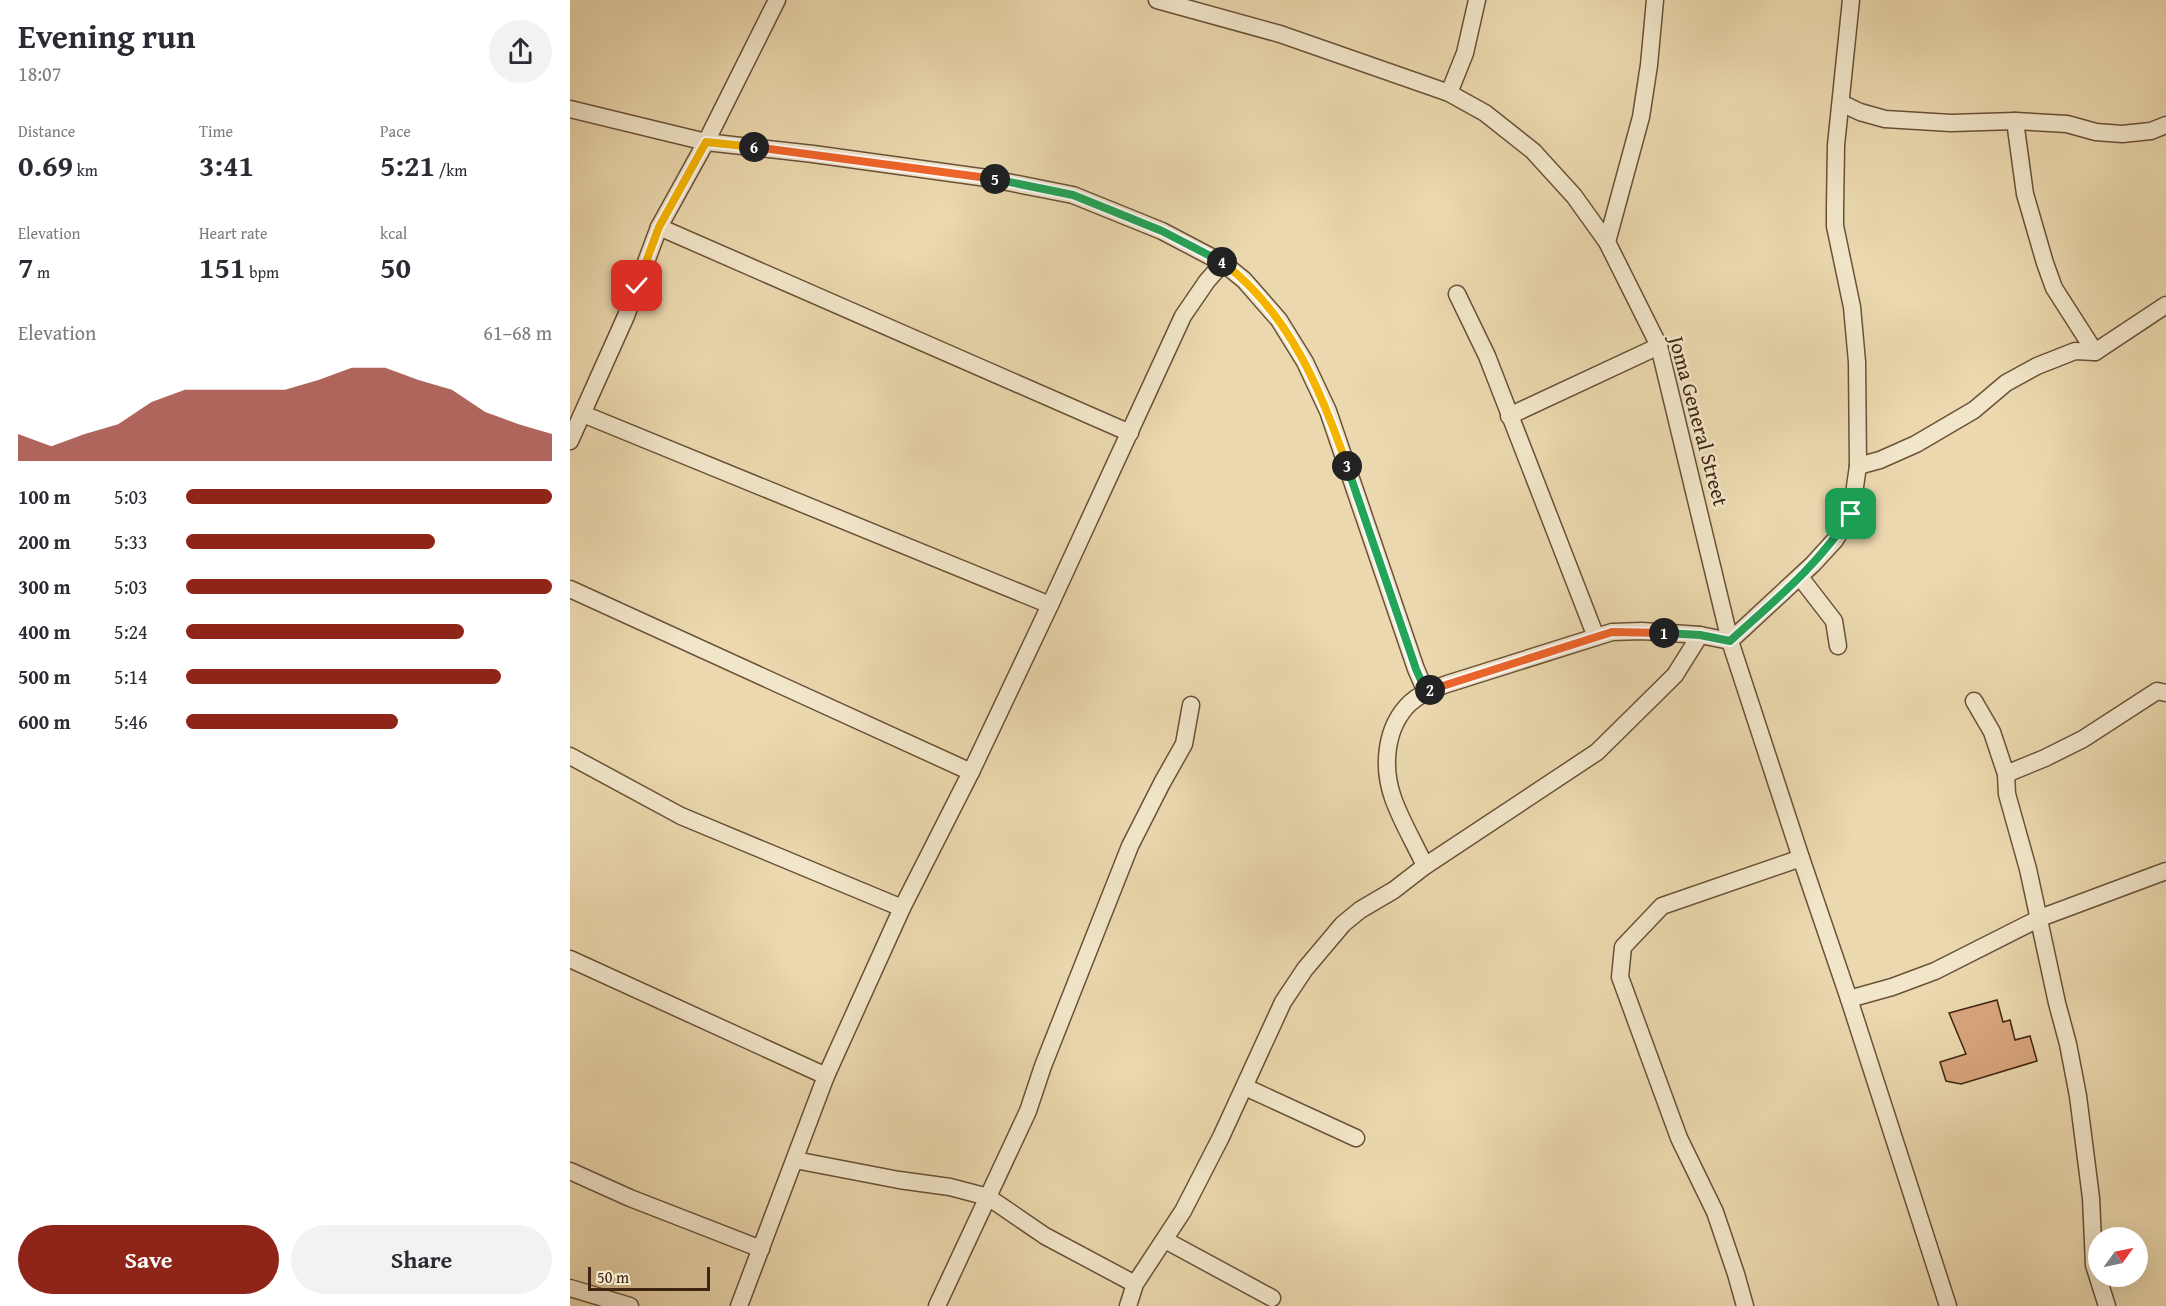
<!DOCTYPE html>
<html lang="en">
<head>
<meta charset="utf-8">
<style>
	:root { --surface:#fff; --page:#f2f2f3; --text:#2b2b33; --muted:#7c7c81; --accent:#8f2418 }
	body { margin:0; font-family:"Gentium Book Plus",serif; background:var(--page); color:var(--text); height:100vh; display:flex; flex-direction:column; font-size:22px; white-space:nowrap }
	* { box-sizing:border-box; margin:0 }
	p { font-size:20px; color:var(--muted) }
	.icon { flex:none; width:33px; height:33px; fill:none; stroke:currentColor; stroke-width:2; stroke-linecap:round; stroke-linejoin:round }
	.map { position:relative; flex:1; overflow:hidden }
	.drawer { display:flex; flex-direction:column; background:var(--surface); width:570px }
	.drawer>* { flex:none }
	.needle { width:39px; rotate:57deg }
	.fabs { position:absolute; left:1518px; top:1227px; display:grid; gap:12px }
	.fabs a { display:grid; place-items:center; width:60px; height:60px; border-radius:50%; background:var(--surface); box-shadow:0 6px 24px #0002; font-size:30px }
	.scale { position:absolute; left:18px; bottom:15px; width:122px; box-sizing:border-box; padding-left:6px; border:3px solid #3f2411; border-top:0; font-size:16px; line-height:21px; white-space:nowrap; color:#3f2411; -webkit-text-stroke:4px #f2e6ca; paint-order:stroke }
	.pin { position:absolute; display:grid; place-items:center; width:51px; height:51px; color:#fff; margin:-26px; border-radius:12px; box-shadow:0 3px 9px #0006 }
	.km { position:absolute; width:30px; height:30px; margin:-15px; border-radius:50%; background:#222; color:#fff; font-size:16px; line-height:30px; text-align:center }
	.round { display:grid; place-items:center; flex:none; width:63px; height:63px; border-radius:32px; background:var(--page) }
	.summary { display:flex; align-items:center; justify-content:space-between; height:102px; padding:0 18px }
	h1 { font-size:33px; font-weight:700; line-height:45px }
	.figures { display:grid; grid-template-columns:repeat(3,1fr); gap:9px; height:102px; padding:6px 18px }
	.figures div { display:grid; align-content:center }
	.figures b { font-size:30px; font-weight:700 }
	.figures small { font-size:16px; font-weight:400 }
	.figures p { font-size:16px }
	.chart { height:168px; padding:12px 18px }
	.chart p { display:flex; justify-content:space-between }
	.chart svg { width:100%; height:108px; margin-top:6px; fill:var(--accent); opacity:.7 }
	.button { display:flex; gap:12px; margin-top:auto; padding:12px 18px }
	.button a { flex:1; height:69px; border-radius:36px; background:var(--accent); color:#fff; font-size:24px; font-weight:700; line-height:69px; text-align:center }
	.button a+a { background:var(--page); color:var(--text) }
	ul { padding:0 18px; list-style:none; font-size:20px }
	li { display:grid; grid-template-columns:96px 72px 1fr; align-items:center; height:45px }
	li i { height:15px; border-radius:8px; background:var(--accent) }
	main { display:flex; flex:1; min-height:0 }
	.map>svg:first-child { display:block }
	.building { fill:#d9a67e; stroke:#3f2411; stroke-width:1.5 }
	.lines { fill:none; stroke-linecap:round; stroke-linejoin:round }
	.minor-casing { stroke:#6a5138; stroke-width:19 }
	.minor { stroke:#f2e6ca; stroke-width:16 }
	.split-1-casing { stroke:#fff; stroke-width:12 }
	.split-2-casing { stroke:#fff; stroke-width:12 }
	.split-3-casing { stroke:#fff; stroke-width:12 }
	.split-4-casing { stroke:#fff; stroke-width:12 }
	.split-5-casing { stroke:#fff; stroke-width:12 }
	.split-6-casing { stroke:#fff; stroke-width:12 }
	.split-7-casing { stroke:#fff; stroke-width:12 }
	.split-1 { stroke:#22a559; stroke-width:8 }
	.split-2 { stroke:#f0652b; stroke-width:8 }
	.split-3 { stroke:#22a559; stroke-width:8 }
	.split-4 { stroke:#f5b400; stroke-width:8 }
	.split-5 { stroke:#22a559; stroke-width:8 }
	.split-6 { stroke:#f0652b; stroke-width:8 }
	.split-7 { stroke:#f5b400; stroke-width:8 }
	.labels { text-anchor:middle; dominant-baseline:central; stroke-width:5; stroke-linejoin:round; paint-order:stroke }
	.street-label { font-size:21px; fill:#3f2411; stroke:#f2e6ca }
</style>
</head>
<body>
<main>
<section class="drawer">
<div class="summary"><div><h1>Evening run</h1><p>18:07</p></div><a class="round"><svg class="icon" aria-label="share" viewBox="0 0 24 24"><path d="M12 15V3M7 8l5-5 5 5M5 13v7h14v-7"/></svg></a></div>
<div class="figures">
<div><p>Distance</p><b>0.69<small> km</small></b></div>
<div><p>Time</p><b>3:41</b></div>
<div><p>Pace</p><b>5:21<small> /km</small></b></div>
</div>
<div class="figures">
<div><p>Elevation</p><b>7<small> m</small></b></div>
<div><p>Heart rate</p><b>151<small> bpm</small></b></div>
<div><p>kcal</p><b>50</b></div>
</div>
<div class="chart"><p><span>Elevation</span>61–68 m</p>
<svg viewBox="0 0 160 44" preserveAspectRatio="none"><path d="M0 44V33L10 38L20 33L30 29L40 20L50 15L60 15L70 15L80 15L90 11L100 6L110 6L120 11L130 15L140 24L150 29L160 33V44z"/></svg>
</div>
<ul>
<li><b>100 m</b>5:03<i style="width:100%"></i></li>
<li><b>200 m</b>5:33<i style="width:68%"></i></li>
<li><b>300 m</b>5:03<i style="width:100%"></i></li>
<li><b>400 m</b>5:24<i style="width:76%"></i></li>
<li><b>500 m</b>5:14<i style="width:86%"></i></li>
<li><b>600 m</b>5:46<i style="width:58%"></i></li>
</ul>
<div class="button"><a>Save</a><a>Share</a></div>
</section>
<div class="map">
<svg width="1596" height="1306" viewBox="0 0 1596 1306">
	<rect width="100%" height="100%" fill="#ebd8ae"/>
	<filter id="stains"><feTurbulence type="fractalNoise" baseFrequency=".00333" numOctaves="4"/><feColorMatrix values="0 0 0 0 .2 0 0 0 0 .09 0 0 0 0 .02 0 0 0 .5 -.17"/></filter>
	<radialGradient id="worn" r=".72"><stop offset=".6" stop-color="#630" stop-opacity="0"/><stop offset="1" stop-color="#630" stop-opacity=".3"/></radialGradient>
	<polygon class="building" points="1427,1000 1433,1022 1440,1020 1445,1040 1460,1036 1467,1061 1391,1084 1376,1081 1370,1062 1396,1054 1379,1013"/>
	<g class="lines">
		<defs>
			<g id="minor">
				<polyline points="587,0 710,34 879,93 915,113 963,151 1004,196 1037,242 1089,346 1160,641 1231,858 1279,999 1378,1306"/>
				<polyline points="879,93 895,53 907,0"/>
				<polyline points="1271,103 1290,112 1315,119 1381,123 1445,121 1497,124 1526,132 1552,134 1581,131 1596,125"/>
				<polyline points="0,109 136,142 243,154 417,178 503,195 592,231 653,263 674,280 709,320 735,362 758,411 846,669 856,692"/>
				<polyline points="1445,121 1455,194 1475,263 1484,288 1525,352"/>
				<polyline points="89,227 560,433"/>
				<polyline points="1037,242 1071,117 1079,65 1085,0"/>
				<polyline points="887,294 917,356 1026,637"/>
				<polyline points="13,414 480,605"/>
				<polyline points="939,416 1089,346"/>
				<polyline points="0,441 56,316 89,227 136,142 207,0"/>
				<polyline points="1288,466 1310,460 1346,444 1404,410 1436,383 1467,366 1505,351 1525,352 1596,305"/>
				<polyline points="1230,577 1264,621 1268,646"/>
				<polyline points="0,589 401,772"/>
				<polyline points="1160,641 1243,564 1265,540 1281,514 1288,466 1287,362 1282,307 1265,226 1265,208 1266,145 1281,0"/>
				<polyline points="1404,701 1422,732 1436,774 1437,794 1458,869 1487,1003 1498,1044 1508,1096 1521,1198 1524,1265 1537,1306"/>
				<polyline points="0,756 111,816 332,908"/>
				<polyline points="1436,774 1475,758 1513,739 1587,691 1596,693"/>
				<path d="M855,866C845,844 831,821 823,798C812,767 815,727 840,703C851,693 864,689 877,684L1042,632L1072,631L1130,635"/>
				<polyline points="0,959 256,1076"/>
				<polyline points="1279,999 1322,987 1365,971 1470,918 1596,871"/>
				<polyline points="675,1087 786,1138"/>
				<polyline points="225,1160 329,1180 380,1187 418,1197 475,1236 565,1284"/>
				<polyline points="0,1171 60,1198 191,1249"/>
				<polyline points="595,1240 702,1298"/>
				<polyline points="0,1288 60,1306"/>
				<polyline points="169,1306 256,1076 332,908 401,772 480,605 613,316 637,281 653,263"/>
				<polyline points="367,1306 458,1111 473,1066 560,846 592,783 614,744 621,705"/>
				<polyline points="558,1306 565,1284 613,1211 651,1137 713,1002 735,969 773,924 790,910 824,890 855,866 1027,752 1105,675 1130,635 1160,641"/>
				<polyline points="1175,1306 1166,1274 1145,1212 1109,1138 1050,977 1053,947 1092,906 1231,858"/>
			</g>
		</defs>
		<use href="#minor" class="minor-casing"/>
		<use href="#minor" class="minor"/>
	</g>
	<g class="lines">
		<defs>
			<path id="split-1" d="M1094,633L1130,635L1160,641C1204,601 1249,565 1281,514"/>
			<polyline id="split-2" points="860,690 1042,632 1094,633"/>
			<polyline id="split-3" points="777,466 846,669 856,692 860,690"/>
			<path id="split-4" d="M652,262C719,312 751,390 777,466"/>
			<polyline id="split-5" points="425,179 503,195 592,231 652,262"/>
			<polyline id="split-6" points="184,147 425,179"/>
			<polyline id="split-7" points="67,286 89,227 136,142 184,147"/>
		</defs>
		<use href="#split-1" class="split-1-casing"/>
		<use href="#split-2" class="split-2-casing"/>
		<use href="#split-3" class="split-3-casing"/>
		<use href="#split-4" class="split-4-casing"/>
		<use href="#split-5" class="split-5-casing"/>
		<use href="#split-6" class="split-6-casing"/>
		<use href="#split-7" class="split-7-casing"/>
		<use href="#split-1" class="split-1"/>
		<use href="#split-2" class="split-2"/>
		<use href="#split-3" class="split-3"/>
		<use href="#split-4" class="split-4"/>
		<use href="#split-5" class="split-5"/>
		<use href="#split-6" class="split-6"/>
		<use href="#split-7" class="split-7"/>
	</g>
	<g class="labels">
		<g class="street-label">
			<text transform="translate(1129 421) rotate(75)">Joma General Street</text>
		</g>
	</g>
	<rect width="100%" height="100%" filter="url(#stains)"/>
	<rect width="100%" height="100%" fill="url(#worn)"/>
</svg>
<div class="fabs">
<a><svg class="needle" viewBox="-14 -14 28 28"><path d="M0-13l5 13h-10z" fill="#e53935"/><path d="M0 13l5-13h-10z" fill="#7c7c81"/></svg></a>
</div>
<div class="scale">50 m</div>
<div class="pin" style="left:1281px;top:514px;background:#1e9e55"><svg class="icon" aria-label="arrive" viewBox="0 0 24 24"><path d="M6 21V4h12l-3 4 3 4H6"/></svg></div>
<div class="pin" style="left:67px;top:286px;background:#d93025"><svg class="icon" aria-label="check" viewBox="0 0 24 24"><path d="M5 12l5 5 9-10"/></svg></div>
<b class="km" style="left:1094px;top:633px">1</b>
<b class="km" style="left:860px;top:690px">2</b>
<b class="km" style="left:777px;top:466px">3</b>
<b class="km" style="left:652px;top:262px">4</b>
<b class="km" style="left:425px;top:179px">5</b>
<b class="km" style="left:184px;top:147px">6</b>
</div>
</main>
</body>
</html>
